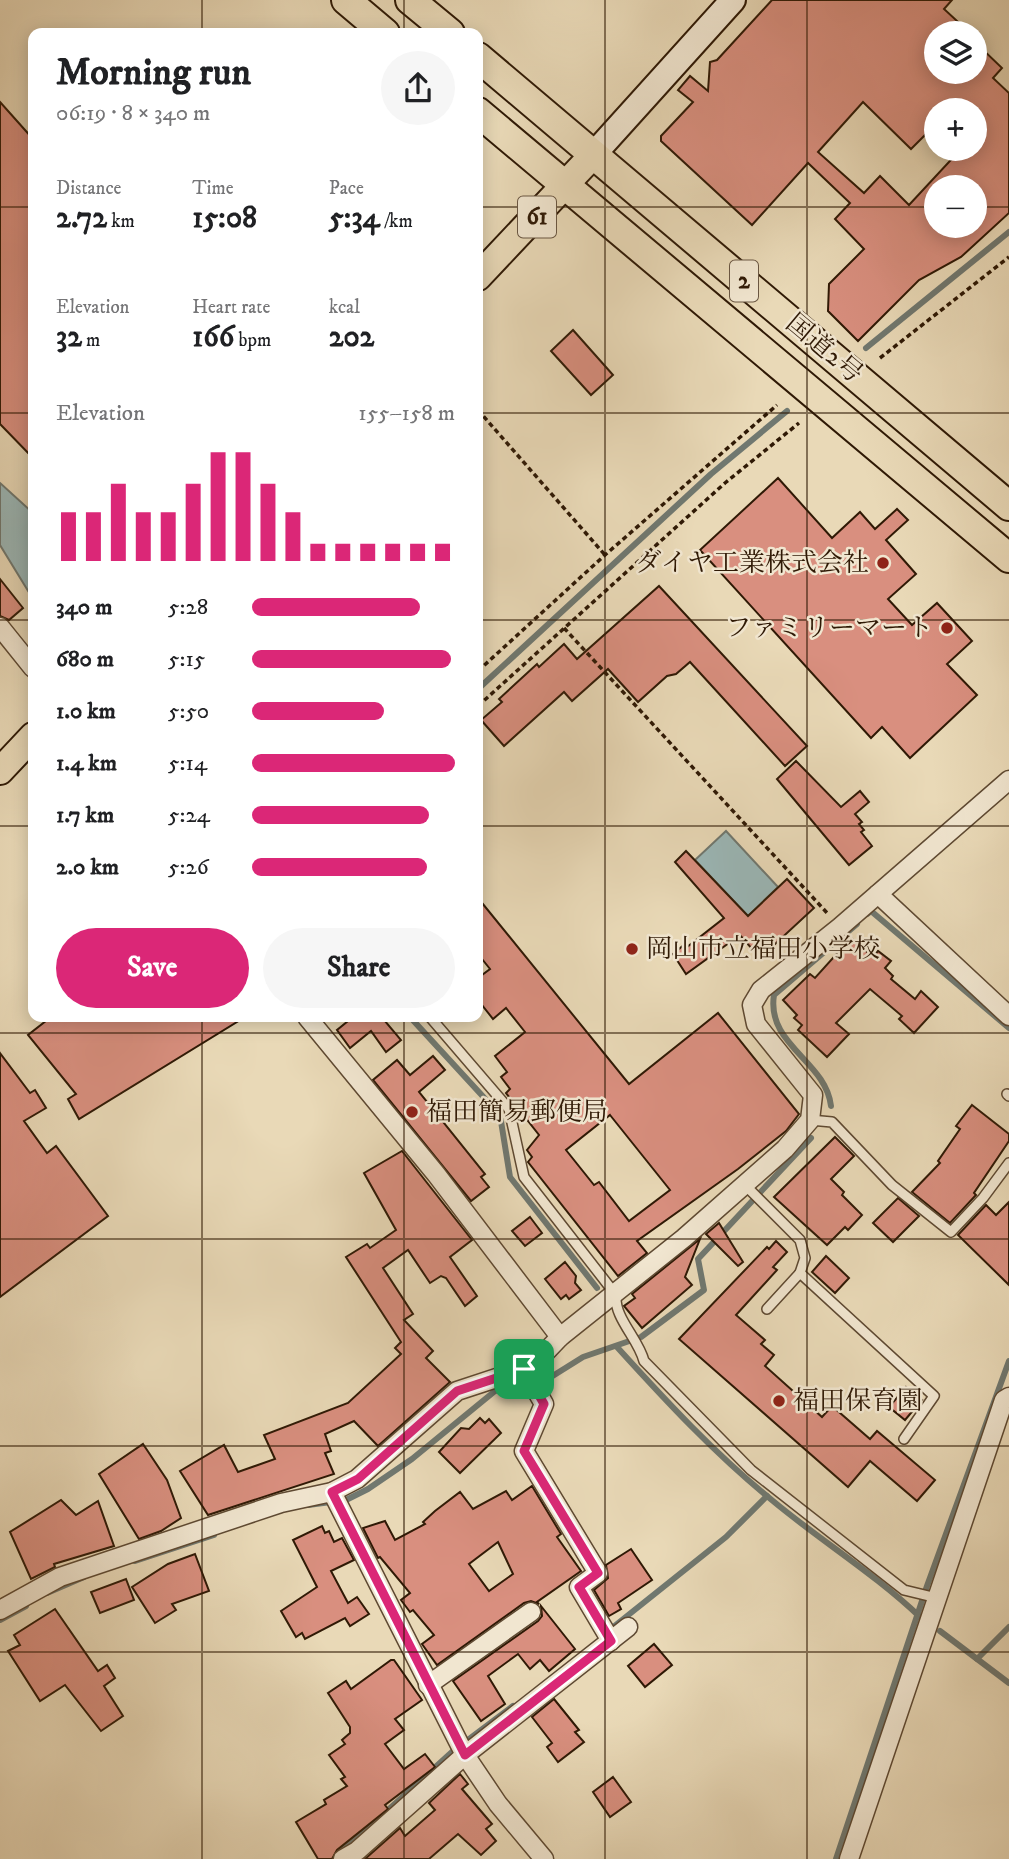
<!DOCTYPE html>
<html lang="en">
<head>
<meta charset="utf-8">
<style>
	:root { --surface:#fff; --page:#f6f6f6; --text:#202124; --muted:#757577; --accent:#db2777 }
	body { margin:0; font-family:"IM FELL DW Pica","Noto Serif JP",serif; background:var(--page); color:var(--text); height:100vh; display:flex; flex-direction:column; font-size:26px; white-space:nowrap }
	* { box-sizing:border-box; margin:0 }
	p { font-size:23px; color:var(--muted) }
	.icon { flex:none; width:38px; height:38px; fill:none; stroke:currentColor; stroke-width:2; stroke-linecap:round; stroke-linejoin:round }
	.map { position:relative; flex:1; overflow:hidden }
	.drawer { position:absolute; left:28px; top:28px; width:455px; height:994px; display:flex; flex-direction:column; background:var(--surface); border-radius:14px; box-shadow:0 4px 18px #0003 }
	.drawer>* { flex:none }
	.buttons { position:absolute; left:924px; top:21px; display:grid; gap:14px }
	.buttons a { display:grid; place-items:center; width:63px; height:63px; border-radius:50%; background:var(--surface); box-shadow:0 4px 18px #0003; font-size:35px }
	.pin { position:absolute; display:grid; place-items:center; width:60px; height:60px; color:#fff; margin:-30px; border-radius:14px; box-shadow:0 4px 10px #0006 }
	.round { display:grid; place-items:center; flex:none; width:74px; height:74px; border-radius:37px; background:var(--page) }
	.head { display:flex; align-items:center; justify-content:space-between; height:119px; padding:0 28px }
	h1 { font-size:38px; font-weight:700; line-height:52px }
	.figures { display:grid; grid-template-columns:repeat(3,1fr); gap:10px; height:119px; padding:7px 28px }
	.figures div { display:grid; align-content:center }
	.figures b { font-size:30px; font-weight:700 }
	.figures small { font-size:19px; font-weight:400 }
	.figures p { font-size:19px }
	.chart { height:196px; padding:14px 28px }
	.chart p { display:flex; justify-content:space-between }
	.chart svg { width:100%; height:126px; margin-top:7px; stroke:var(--accent); stroke-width:6 }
	.action { display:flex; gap:14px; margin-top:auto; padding:14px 28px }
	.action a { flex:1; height:80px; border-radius:42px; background:var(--accent); color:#fff; font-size:28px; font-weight:700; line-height:80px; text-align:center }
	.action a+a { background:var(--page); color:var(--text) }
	ul { padding:0 28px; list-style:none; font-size:23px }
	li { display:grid; grid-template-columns:112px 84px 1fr; align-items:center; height:52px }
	li i { height:18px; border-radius:9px; background:var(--accent) }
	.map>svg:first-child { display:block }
	.water { fill:#9bb8b8; stroke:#707870; stroke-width:2 }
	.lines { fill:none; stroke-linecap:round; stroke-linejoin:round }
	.stream { stroke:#707870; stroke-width:6 }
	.building { fill:#d98f7f; stroke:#2f1905; stroke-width:2; fill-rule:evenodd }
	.service-casing { stroke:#5e4932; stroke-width:12 }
	.minor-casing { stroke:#5e4932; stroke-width:21 }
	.secondary-casing { stroke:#2f1905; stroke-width:28 }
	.primary-casing { stroke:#2f1905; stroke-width:30 }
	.trunk-casing { stroke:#2f1905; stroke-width:32 }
	.path { stroke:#2f1905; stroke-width:3.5; stroke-dasharray:5 3.5; stroke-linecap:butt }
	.service { stroke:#f1e6d0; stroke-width:9 }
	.minor { stroke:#f1e6d0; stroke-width:18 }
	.secondary { stroke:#f1e6d0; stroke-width:24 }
	.primary { stroke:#e9d9b7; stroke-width:26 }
	.trunk { stroke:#e9d9b7; stroke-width:28 }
	.route-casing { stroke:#fff; stroke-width:14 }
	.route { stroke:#db2777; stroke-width:9 }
	.grid { fill:none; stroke:#2f1905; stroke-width:2; stroke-opacity:0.55 }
	.poi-dot { fill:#8f2418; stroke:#f1e6d0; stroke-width:2.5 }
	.labels { text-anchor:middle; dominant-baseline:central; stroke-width:5; stroke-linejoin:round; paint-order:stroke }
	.shield { fill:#f1e6d0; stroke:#695642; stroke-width:2 }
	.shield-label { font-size:24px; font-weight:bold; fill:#2f1905 }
	.street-label { font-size:26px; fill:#2f1905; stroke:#f1e6d0 }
	.poi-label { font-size:26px; fill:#2f1905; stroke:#f1e6d0; text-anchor:start }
</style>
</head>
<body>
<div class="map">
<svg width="1009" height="1859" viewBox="0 0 1009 1859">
	<rect width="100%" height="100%" fill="#e9d9b7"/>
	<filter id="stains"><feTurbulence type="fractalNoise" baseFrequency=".00286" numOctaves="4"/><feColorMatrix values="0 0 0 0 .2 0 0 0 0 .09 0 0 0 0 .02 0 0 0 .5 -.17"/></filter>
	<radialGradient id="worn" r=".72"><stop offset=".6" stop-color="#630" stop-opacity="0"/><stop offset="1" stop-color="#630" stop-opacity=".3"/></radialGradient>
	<g class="water">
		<polygon points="0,483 33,513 33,599 0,545"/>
		<polygon points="726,831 778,887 748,916 695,860"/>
	</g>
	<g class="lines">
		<g class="stream">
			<polyline points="866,348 1009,232"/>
			<polyline points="478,689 711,474 787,411"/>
			<polyline points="867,914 871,911 1009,1028"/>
			<polyline points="410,1017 500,1115 510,1177 597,1288"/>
			<path d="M831,1106C826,1061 766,1045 774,995L857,924"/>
			<path d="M617,1347C666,1401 716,1455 773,1501C821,1541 875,1574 920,1617"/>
			<polyline points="308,1505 346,1500 368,1489 412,1459 495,1391 515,1387 527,1392 583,1357 641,1337 704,1290 698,1259 811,1138"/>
			<polyline points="135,1561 214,1535"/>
			<polyline points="47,1593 84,1577"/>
			<polyline points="0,1620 26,1606"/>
			<polyline points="940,1631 1009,1683"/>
			<polyline points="607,1632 726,1537 767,1496"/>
			<polyline points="977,1659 1009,1627"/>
			<polyline points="321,1859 365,1831 452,1752 513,1706"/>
			<polyline points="836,1859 927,1586 1009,1361"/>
		</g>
	</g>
	<g class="building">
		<path d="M772,0H952L944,9L970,33H936V72H975V42L1002,68L993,78L1009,93V213L961,257L919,280L858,341L828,311L829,284L864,249L835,219L850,203L808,163L752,225L661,141V136L693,102L678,90L690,76L708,91L710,62L717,60ZM863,102L911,149L936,124V110H975V149H961L909,205L880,176L864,193L818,152ZM936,187H975V226H936Z"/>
		<polygon points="0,102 33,139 33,458 0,424"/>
		<polygon points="573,330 613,375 591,395 551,351"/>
		<polygon points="778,478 832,538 860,512 875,529 897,509 908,520 886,540 916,574 888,599 912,625 937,603 972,641 947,664 977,695 910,758 882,727 871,738 700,550"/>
		<polygon points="0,579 23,608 9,620 0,616"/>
		<polygon points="659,586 807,746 785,766 690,662 676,674 667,676 638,702 608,669 572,701 564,692 504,746 481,720 502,702 499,699 537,664 539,667 564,644 577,659"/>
		<polygon points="796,761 841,807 860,791 869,802 855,814 862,822 859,824 864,830 861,832 872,846 849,865 777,779"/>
		<polygon points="686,851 748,916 787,879 814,908 760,958 740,935 686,974 673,954 685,944 687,947 724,918 675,862"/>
		<path d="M478,898L629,1084L718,1013L799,1114L786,1131L738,1169L637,1241L647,1253L618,1276L528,1162L532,1157L527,1150L539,1135L506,1093L510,1089L501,1077L507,1072L495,1056L525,1032L506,1008L493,1019L478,1000V978L490,969L478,954ZM610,1115L670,1190L629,1221L599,1182L594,1185L566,1150Z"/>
		<polygon points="851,938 873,957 878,951 891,961 885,968 893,976 891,979 915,999 921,991 938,1007 914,1033 899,1019 902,1016 870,989 836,1023 849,1034 827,1057 798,1030 802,1025 794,1018 797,1015 783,1000 810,974 815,978"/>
		<polygon points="51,1017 245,1017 79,1119 68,1099 76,1094 28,1035"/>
		<polygon points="353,1017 388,1017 384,1020 401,1040 386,1052 371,1031 350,1048 337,1030"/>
		<polygon points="0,1053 30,1093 35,1090 46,1108 24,1121 47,1153 56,1146 108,1216 0,1297"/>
		<polygon points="433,1056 445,1070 419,1092 485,1174 481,1177 489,1187 471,1201 373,1080 397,1060 410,1075"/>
		<polygon points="972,1105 1009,1134 1009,1141 974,1193 976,1195 950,1223 912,1192 940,1163 938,1161 960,1129 956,1126"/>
		<polygon points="835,1137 854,1156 831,1179 844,1192 842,1195 862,1215 848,1230 845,1227 827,1245 774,1197"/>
		<polygon points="402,1151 472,1240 450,1257 477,1296 465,1306 446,1278 441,1276 430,1283 408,1250 383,1268 413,1314 404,1320 433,1351 426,1358 450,1382 378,1446 354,1421 325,1434 331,1451 325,1453 334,1474 208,1515 180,1471 224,1445 238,1472 275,1459 264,1435 348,1403 401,1354 395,1348 401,1342 346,1257 367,1244 370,1248 396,1230 364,1173"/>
		<polygon points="898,1198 919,1216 893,1242 873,1223"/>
		<polygon points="1009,1202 1009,1285 958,1235 986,1205 996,1215"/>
		<polygon points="530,1217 542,1233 525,1246 512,1231"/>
		<polygon points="719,1223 743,1262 738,1266 706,1234"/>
		<polygon points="700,1239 685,1277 692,1285 642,1328 624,1306 635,1298 632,1294"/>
		<polygon points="776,1241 787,1252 773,1267 777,1270 736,1315 765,1340 761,1344 774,1355 765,1366 822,1417 832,1406 870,1439 877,1431 935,1480 917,1501 870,1461 848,1487 679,1339 767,1247 769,1249"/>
		<polygon points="826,1256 849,1278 835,1293 812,1272"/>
		<polygon points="565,1262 576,1276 575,1283 581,1290 569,1299 566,1295 561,1299 545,1279"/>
		<polygon points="906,1387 922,1400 905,1420 889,1407"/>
		<polygon points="480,1418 485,1423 489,1419 501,1433 460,1473 439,1452 461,1428 469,1429"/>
		<polygon points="143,1444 167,1480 181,1518 161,1531 139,1539 99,1474"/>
		<path d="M532,1486L561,1534L557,1537L581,1571L537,1602L539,1604L531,1601L524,1603L437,1665L422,1644L434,1635L413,1610L410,1612L401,1600L410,1593L380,1557L378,1558L363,1528L385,1521L395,1540L425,1524L423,1522L435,1511L460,1492L473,1509L506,1491L512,1500ZM498,1542L513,1574L489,1591L469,1564Z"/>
		<polygon points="61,1500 76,1515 98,1501 114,1546 54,1564 55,1567 31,1579 10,1532"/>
		<polygon points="322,1526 325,1533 329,1531 334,1542 342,1538 354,1560 331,1571 348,1603 357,1597 369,1614 350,1626 345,1618 305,1639 302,1633 296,1637 281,1611 317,1587 293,1540"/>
		<polygon points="631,1549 652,1580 618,1603 621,1609 609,1616 594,1590 608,1578 606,1565"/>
		<polygon points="195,1554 209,1591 172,1604 176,1610 155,1623 132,1587 168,1564"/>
		<polygon points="126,1579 134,1600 100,1613 91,1592"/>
		<polygon points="541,1606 575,1649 549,1671 540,1660 530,1669 518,1654 488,1676 505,1704 481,1721 453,1681 538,1621 542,1616"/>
		<polygon points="55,1609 98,1671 107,1665 115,1678 104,1686 123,1716 101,1731 65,1685 40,1701 8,1651 20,1645 14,1635"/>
		<polygon points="654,1644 672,1665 645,1687 628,1666"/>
		<polygon points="391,1660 394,1660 422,1700 395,1719 404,1730 385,1744 404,1769 425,1754 435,1767 385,1805 388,1809 337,1850 332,1859 318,1859 296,1822 326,1804 324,1800 347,1786 341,1779 345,1777 329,1755 345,1744 342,1740 350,1733 350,1727 328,1693 346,1681 351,1689"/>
		<polygon points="554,1699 579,1730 575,1732 584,1742 558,1762 547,1747 552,1743 532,1717"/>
		<polygon points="460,1774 468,1784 462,1789 492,1824 486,1829 496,1841 481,1855 458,1834 429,1859 365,1859 400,1828 405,1836 435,1810 429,1803"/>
		<polygon points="613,1777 631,1802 610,1817 593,1792"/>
	</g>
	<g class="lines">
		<defs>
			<g id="service">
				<path d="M430,1017L509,1109L524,1177L616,1295C614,1318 638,1338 644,1361L751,1470L904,1590L937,1598"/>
				<polyline points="1007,1094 1009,1096"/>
				<polyline points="810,1120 832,1122 892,1185 951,1232 983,1198 1009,1163"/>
				<polyline points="746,1186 800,1240 805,1258 800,1273 934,1396 904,1439"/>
				<polyline points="767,1309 800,1273"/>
			</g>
			<g id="minor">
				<polyline points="0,627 33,668"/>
				<polyline points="878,894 1009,1016"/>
				<polyline points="307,1017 436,1174 560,1337"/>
				<polyline points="524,1369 544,1404 524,1451 598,1573 579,1587 611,1641"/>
				<polyline points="332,1492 465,1755 498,1804 544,1859"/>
				<polyline points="0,1610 60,1577 281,1503 332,1492 357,1479 457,1391 524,1369 539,1359 560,1337 684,1238 785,1149 810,1120 813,1095 756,1024 752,1005 761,990 840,927 1009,780"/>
				<polyline points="428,1685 531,1612"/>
				<polyline points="343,1859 357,1851 465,1755 628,1627"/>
				<polyline points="849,1859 1004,1400 1009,1397"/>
			</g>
			<polyline id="secondary" points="594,154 733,0"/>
			<g id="primary">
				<polyline points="478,277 594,154"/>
				<polyline points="0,771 33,736"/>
			</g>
			<g id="trunk">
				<polyline points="346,0 385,33"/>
				<polyline points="410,0 450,33"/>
				<polyline points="478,57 1009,506"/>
				<polyline points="478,112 1009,558"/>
			</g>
		</defs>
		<use href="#service" class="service-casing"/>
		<use href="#minor" class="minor-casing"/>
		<use href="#secondary" class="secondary-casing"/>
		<use href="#primary" class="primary-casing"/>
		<use href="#trunk" class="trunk-casing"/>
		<g class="path">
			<polyline points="880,358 1009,257"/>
			<polyline points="478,410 605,555"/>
			<polyline points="564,628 829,915"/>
			<polyline points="478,671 605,555 777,405"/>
			<polyline points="478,706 725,483 799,423"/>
		</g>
		<use href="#service" class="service"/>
		<use href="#minor" class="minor"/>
		<use href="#secondary" class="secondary"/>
		<use href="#primary" class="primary"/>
		<use href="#trunk" class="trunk"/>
	</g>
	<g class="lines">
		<defs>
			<polygon id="route" points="524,1369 544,1404 524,1451 598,1573 579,1587 611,1641 465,1755 332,1492 358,1479 457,1391"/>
		</defs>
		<use href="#route" class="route-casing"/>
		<use href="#route" class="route"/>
	</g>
	<path class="grid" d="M202,0V33M404,0V33M605,0V1859M807,0V1859M0,207H33M478,207H936M975,207H1009M0,413H33M478,413H1009M0,620H33M478,620H1009M0,826H33M478,826H1009M202,1017V1859M404,1017V1859M0,1033H1009M0,1239H1009M0,1446H1009M0,1652H1009"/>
	<g class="poi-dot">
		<circle cx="883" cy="563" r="7"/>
		<circle cx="947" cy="628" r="7"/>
		<circle cx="632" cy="949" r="7"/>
		<circle cx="412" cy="1112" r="7"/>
		<circle cx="779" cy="1401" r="7"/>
	</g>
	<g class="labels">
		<g class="shield">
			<rect x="518" y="196.5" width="38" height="41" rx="5"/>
			<rect x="730" y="260.5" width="28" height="41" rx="5"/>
		</g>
		<g class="shield-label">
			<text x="537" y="217">61</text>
			<text x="744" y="281">2</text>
		</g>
		<g class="street-label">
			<text transform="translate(824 349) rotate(40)">国道2号</text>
		</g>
		<g class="poi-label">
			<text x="869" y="563" text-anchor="end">ダイヤ工業株式会社</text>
			<text x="933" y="628" text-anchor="end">ファミリーマート</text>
			<text x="646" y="949">岡山市立福田小学校</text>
			<text x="426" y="1112">福田簡易郵便局</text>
			<text x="793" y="1401">福田保育園</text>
		</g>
	</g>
	<rect width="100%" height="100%" filter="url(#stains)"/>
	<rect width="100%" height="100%" fill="url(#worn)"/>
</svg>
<div class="buttons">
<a><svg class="icon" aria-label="layers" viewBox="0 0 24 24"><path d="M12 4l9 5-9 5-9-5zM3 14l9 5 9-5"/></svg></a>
<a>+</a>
<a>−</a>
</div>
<div class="pin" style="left:524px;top:1369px;background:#1e9e55"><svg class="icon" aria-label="arrive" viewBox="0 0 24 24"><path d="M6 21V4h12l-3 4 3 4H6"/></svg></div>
<section class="drawer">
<div class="head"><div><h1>Morning run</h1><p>06:19 · 8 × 340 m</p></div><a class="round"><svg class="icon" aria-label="share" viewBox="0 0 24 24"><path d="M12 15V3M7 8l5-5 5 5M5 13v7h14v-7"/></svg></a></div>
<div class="figures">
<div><p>Distance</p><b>2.72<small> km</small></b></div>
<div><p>Time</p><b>15:08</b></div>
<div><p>Pace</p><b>5:34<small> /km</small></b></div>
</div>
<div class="figures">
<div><p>Elevation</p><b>32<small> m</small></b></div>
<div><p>Heart rate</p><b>166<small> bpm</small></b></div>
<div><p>kcal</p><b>202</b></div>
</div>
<div class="chart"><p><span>Elevation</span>155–158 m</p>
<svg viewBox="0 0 160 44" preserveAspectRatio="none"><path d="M5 44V27M15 44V27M25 44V17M35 44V27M45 44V27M55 44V17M65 44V6M75 44V6M85 44V17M95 44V27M105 44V38M115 44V38M125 44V38M135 44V38M145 44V38M155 44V38"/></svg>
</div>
<ul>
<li><b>340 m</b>5:28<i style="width:83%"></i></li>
<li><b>680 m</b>5:15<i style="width:98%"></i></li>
<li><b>1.0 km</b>5:50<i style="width:65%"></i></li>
<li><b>1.4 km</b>5:14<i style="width:100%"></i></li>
<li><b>1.7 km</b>5:24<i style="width:87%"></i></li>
<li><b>2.0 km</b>5:26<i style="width:86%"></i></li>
</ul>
<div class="action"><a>Save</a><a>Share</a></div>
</section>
</div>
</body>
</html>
